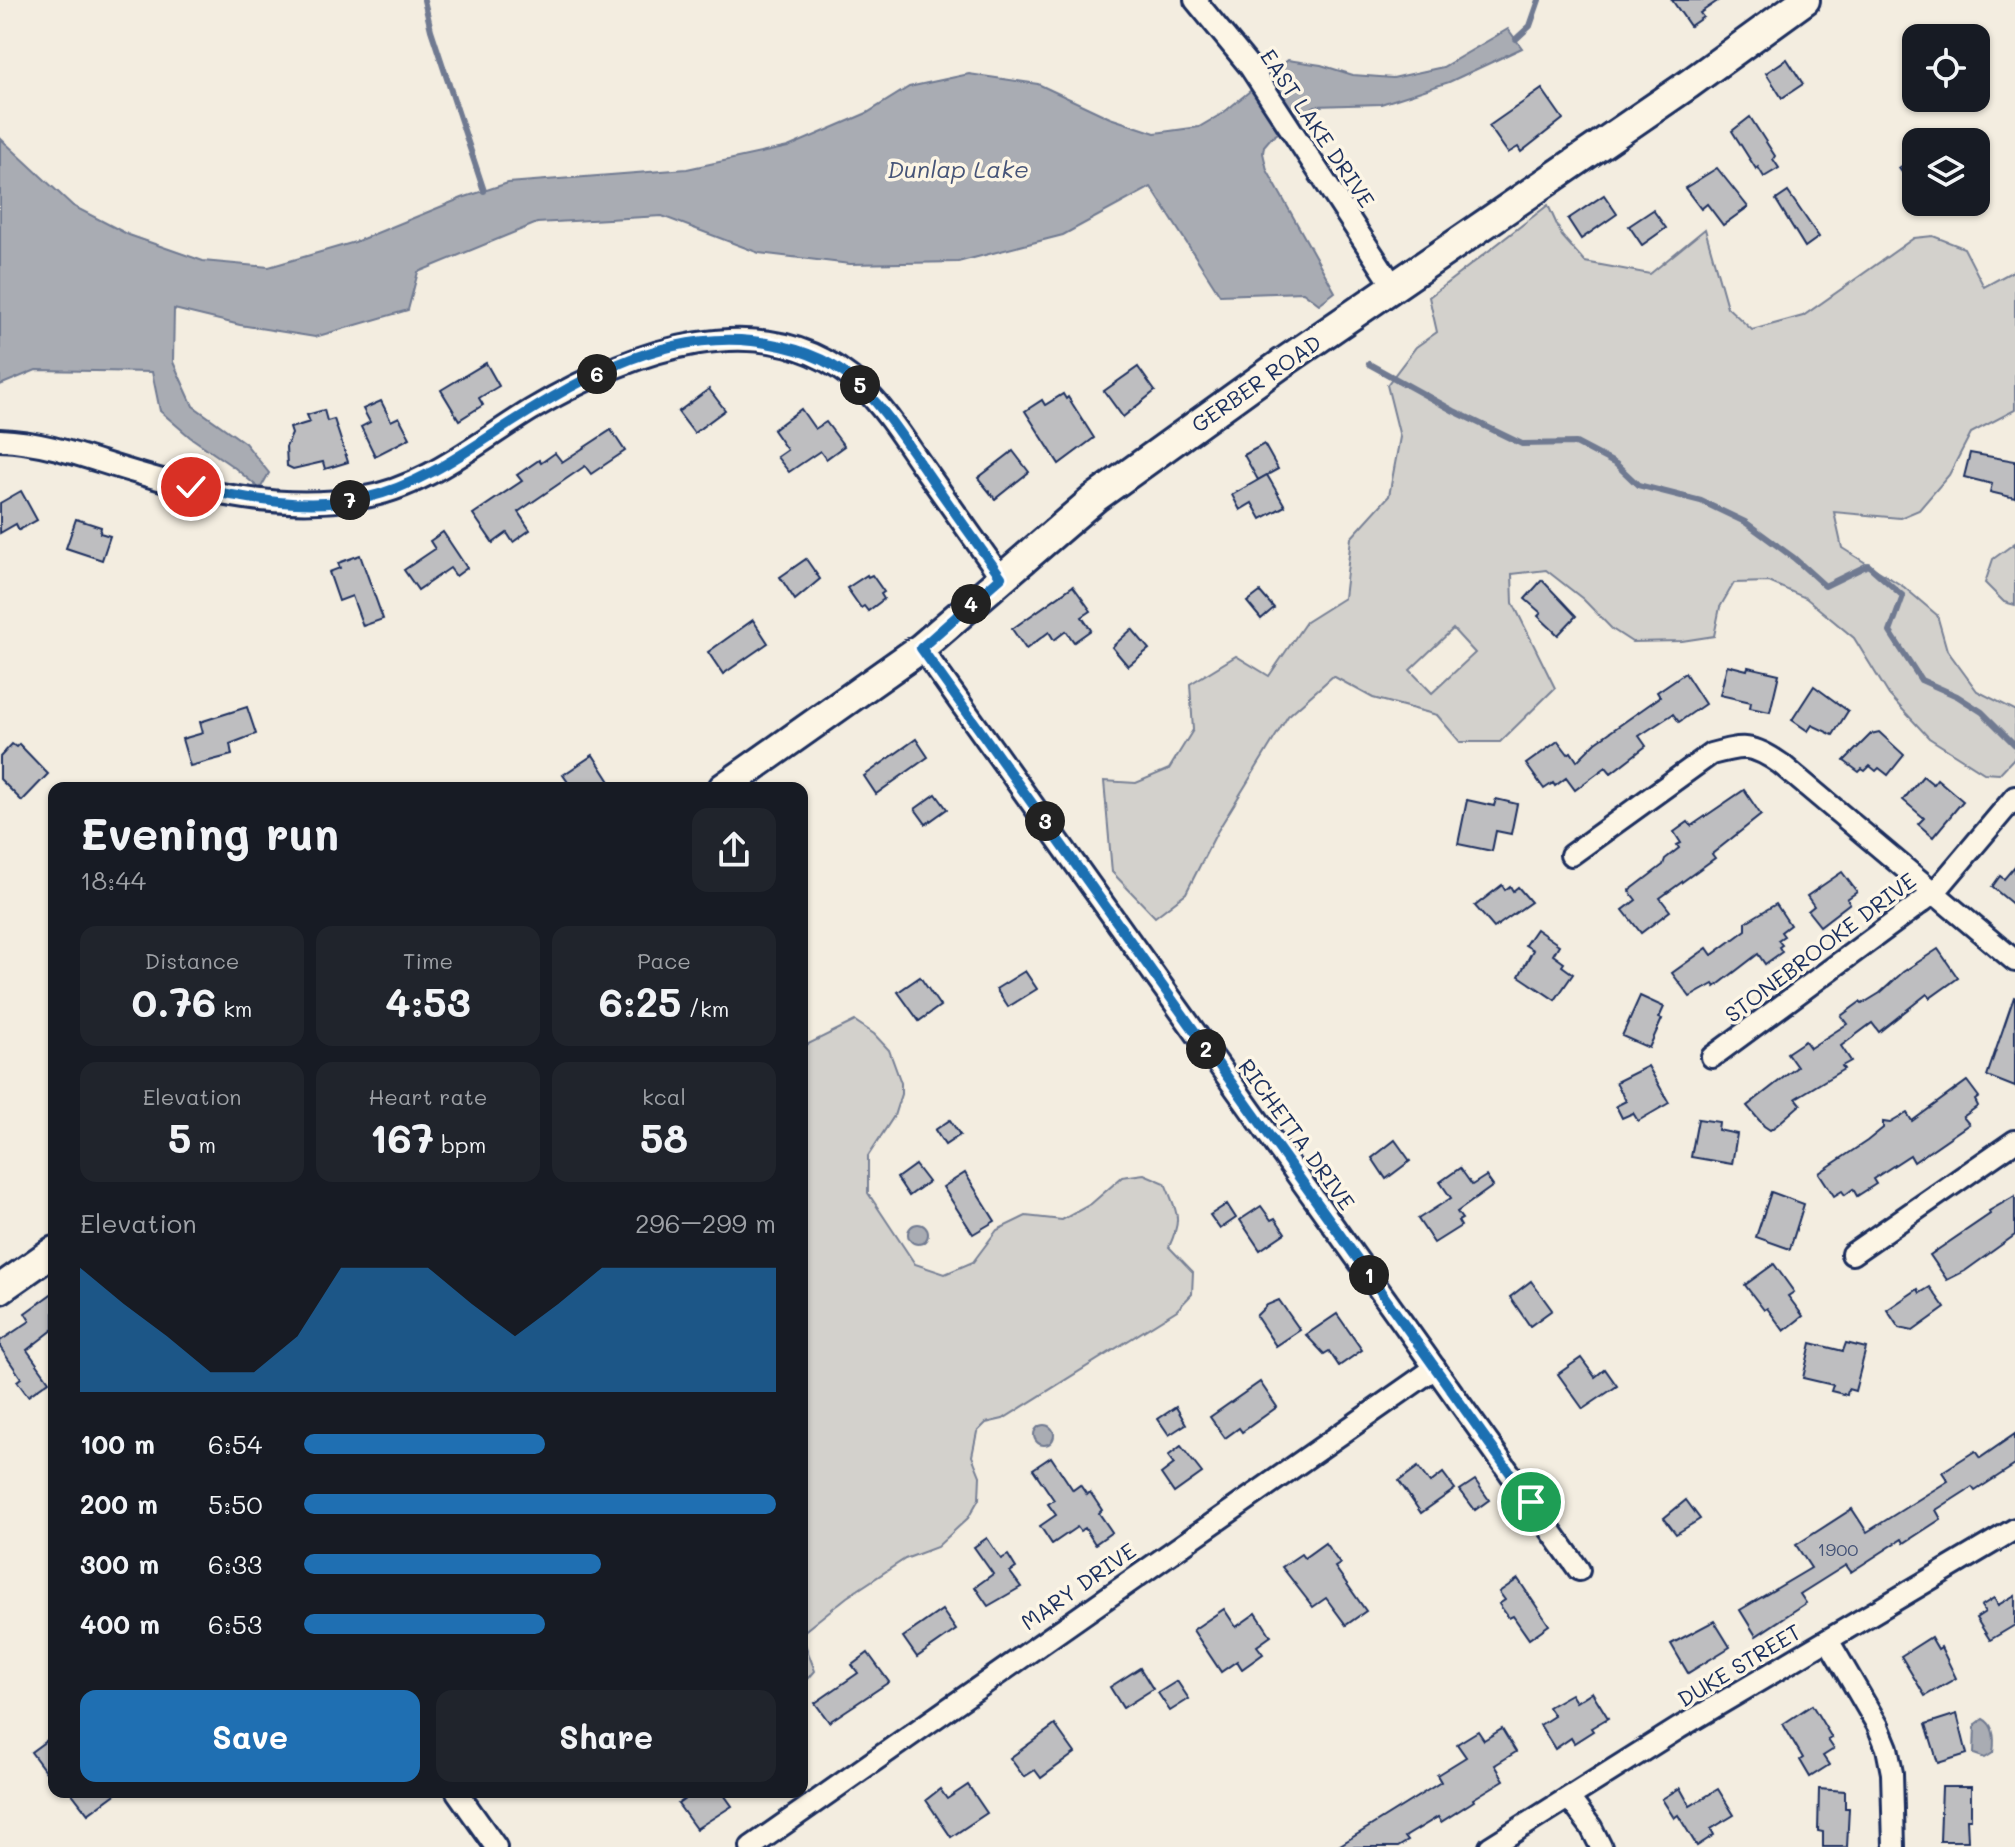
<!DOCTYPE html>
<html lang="en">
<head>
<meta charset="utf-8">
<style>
	:root { --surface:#171b24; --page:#20242c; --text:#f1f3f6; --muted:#9ea1a6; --accent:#1f6fb2 }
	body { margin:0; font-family:Mali,sans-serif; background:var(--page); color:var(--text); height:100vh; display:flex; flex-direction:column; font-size:30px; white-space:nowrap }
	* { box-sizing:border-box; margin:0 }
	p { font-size:26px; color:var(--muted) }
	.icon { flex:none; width:44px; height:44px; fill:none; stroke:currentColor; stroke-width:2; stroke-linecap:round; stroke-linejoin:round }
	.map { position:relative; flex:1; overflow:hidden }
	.side { position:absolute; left:48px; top:782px; width:760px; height:1016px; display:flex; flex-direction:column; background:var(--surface); border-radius:16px; box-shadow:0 2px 6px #0004 }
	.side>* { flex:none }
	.controls { position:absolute; left:1902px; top:24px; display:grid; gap:16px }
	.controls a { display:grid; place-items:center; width:88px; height:88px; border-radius:16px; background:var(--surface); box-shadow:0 2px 6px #0004; font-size:40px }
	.pin { position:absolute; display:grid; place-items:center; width:68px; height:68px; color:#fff; margin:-34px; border:4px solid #fff; border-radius:50%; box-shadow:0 2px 8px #0007 }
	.km { position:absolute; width:40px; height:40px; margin:-20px; border-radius:50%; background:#222; color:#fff; font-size:22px; line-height:40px; text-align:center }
	.round { display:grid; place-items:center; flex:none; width:84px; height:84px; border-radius:16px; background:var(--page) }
	.head { display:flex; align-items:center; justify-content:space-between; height:136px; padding:0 32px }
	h1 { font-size:44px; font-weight:700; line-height:60px }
	.stats { display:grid; grid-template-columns:repeat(3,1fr); gap:12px; height:136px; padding:8px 32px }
	.stats div { display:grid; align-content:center; border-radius:16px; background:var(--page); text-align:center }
	.stats b { font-size:40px; font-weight:700 }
	.stats small { font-size:22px; font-weight:400 }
	.stats p { font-size:22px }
	.chart { height:224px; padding:16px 32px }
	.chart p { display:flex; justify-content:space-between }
	.chart svg { width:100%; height:144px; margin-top:8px; fill:var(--accent); opacity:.7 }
	.button { display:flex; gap:16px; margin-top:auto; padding:16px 32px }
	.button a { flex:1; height:92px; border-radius:16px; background:var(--accent); color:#fff; font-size:32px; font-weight:700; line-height:92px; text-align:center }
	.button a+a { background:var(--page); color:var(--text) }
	ul { padding:0 32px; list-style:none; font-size:26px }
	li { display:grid; grid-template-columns:128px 96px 1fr; align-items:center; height:60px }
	li i { height:20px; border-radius:10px; background:var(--accent) }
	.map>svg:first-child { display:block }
	.green { fill:#d3d1cc; stroke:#778095; stroke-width:2; fill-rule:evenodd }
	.water { fill:#a9acb3; stroke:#707a91; stroke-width:2 }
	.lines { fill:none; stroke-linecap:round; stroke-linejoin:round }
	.stream { stroke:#707a91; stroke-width:6 }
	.building { fill:#bebec0; stroke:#1b2f5e; stroke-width:2 }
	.street-casing { stroke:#1b2f5e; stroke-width:26 }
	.secondary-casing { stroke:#1b2f5e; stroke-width:34 }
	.street { stroke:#fcf5e5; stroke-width:20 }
	.secondary { stroke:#fcf5e5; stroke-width:28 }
	.route-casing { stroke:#fff; stroke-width:16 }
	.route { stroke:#1f6fb2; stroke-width:10 }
	.labels { text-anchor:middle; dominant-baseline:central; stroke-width:7; stroke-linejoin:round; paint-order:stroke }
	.number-label { font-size:18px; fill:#445376 }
	.street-label { font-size:22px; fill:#1b2f5e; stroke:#fcf5e5 }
	.water-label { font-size:24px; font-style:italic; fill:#465478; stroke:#fcf5e5 }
</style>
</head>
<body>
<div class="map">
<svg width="2015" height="1847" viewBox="0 0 2015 1847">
	<rect width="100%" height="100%" fill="#f3ede0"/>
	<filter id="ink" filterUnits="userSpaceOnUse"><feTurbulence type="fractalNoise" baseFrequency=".0125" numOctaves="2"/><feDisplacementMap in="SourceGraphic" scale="16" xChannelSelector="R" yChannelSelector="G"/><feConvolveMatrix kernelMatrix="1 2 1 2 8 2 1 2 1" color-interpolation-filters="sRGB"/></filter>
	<g filter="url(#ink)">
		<g class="green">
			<path d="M1548,205L1562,236L1585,262L1650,274L1705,229L1727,307L1752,330L1803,316L1914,238L1933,236L1964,248L1984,287L2015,270V410L1971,433L1949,475L1919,510L1900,518L1834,512L1842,548L1904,587L1937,615L1947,650L1977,691L2015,710V757L1999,774L1984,773L1929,738L1889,695L1854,638L1806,598L1769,582L1734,583L1720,607L1714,636L1682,641L1632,642L1612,629L1583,599L1546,570L1512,574L1513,603L1555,688L1500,742H1460L1437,715L1373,698L1333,676L1288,716L1217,832L1186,893L1155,917L1112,872L1104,781L1136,783L1169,769L1193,730L1190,684L1236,656L1269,676L1306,622L1344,598L1351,538L1389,496L1400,437L1387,385L1416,347L1437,332L1429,297ZM1453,629L1475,653L1432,693L1410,670Z"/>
			<polygon points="2015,543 2015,605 2004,602 1985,583 1993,559"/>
			<path d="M855,1021L874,1034L889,1050L901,1083V1094L894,1116L868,1156V1193L915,1264L945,1274L973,1262L997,1230L1026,1216L1062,1220L1091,1204L1122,1177L1144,1174L1165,1183C1177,1214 1183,1216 1169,1247L1193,1272L1192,1294L1177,1310L1003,1419L986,1423L977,1432L972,1456L980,1476L979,1499L968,1518L937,1547L905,1559L847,1597L802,1633V1047Z"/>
			<polygon points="802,1636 815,1671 802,1686"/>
		</g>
		<g class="water">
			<polygon points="1508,29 1522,48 1449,82 1381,104 1315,106 1270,139 1264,146 1263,153 1267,170 1335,292 1319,304 1303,292 1220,295 1151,187 1063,235 958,262 850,264 759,253 662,216 537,223 418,272 408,310 315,337 240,325 174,309 173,362 193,406 245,443 269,473 260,489 235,468 190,437 160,411 152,372 36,370 0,385 0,138 73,206 129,235 203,261 269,267 355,242 462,198 508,183 687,169 788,147 867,113 909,87 969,74 1038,84 1110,118 1155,133 1199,127 1223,113 1288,60 1321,65 1353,75 1393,78 1443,67"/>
			<circle cx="918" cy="1234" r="10"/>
			<circle cx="1044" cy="1435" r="10"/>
			<path d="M1983,1719C1995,1725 1995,1740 1993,1753L1985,1758L1974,1754L1975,1725Z"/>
		</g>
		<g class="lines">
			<g class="stream">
				<polyline points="424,0 431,30 484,191"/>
				<polyline points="1516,39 1530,26 1539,0"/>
				<polyline points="1369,364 1454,411 1522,444 1576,443 1616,464 1638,485 1701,501 1745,522 1794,558 1825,586 1868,565 1903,596 1890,632 1921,680 1957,696 1982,712 2015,745"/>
			</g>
		</g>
		<g class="building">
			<polygon points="1672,0 1719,0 1700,13 1703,17 1690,26"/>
			<polygon points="1787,59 1803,84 1782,98 1766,73"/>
			<polygon points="1542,89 1563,119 1521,152 1518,147 1508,153 1489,126"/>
			<polygon points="1750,117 1775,156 1773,159 1779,168 1764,177 1758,167 1756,169 1732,131"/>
			<polygon points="1916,156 1916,192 1899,168"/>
			<polygon points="1717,168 1748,207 1723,225 1707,204 1701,209 1685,188"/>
			<polygon points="1788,192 1819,237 1805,247 1776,200"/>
			<polygon points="1604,195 1617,214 1581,239 1568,219"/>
			<polygon points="1653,210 1666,228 1642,245 1629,226"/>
			<polygon points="486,363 499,386 479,398 483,405 459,420 441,390"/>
			<polygon points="1138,367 1155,391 1123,417 1104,391"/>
			<polygon points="709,389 725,410 694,433 678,412"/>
			<polygon points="1063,394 1066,399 1068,397 1094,438 1059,464 1025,411 1042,400 1045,405"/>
			<polygon points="381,401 391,421 399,417 410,438 375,456 361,427 370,422 363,409"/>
			<polygon points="801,409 815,429 826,422 844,446 826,459 820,451 789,472 777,457 787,450 773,430"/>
			<polygon points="324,410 327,421 334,419 348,462 325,469 323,462 293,469 287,466 286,447 292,434 290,428 310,422 307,415"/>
			<polygon points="611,430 625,451 591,474 585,466 518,512 530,530 513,542 507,533 493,543 473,514 522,481 517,475 539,460 541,463 555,453 562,462"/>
			<polygon points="1264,444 1278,469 1258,480 1244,455"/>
			<polygon points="1013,451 1029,472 995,499 978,478"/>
			<polygon points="1970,453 2015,461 2015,498 1990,492 1992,484 1964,477"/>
			<polygon points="1267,475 1285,506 1261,519 1252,503 1240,510 1232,495"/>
			<polygon points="21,491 37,520 19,530 16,524 0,533 0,503"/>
			<polygon points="76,519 101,527 100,533 110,536 102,560 66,548"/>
			<polygon points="443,532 467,568 456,576 450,568 418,590 404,570 435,549 430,541"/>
			<polygon points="360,555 383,619 363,626 352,596 339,601 329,572 340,568 338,563"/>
			<polygon points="806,559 820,579 795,600 780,577"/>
			<polygon points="867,575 868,577 872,575 884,592 881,594 884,599 868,611 864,606 861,608 847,588"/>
			<polygon points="1542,580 1576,616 1558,635 1538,616 1541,613 1525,599"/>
			<polygon points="1073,586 1091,611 1082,617 1091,630 1074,642 1066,631 1054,640 1049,632 1026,649 1012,629"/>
			<polygon points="1260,592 1274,608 1261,619 1247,602"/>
			<polygon points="753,620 768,643 723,674 708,652"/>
			<polygon points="1132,629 1149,649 1128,666 1112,647"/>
			<polygon points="1727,665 1747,670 1748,667 1779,674 1770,712 1750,708 1751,702 1720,695"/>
			<polygon points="1685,673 1705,704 1679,722 1673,714 1639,736 1646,746 1611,773 1606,767 1575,790 1566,778 1555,786 1553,783 1544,789 1526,764 1558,741 1568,754 1571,752 1577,761 1596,742 1660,697 1657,692"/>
			<polygon points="1814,686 1848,711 1833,735 1812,725 1808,731 1792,720"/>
			<polygon points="247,707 256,734 230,744 232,755 190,766 182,739 203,733 200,722"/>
			<polygon points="1879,732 1904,755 1888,775 1879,768 1876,771 1870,766 1865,771 1862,769 1859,772 1844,761 1871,734"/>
			<polygon points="916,739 928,757 876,794 864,776"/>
			<polygon points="12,744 16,747 19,744 48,774 22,801 0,779 0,757"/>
			<polygon points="593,755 611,783 604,788 572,788 563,775"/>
			<polygon points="1923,776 1933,784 1937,779 1963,801 1933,837 1918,824 1924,818 1903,800"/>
			<polygon points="1744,790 1761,815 1712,854 1715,858 1660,898 1670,911 1641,933 1623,910 1636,900 1629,891 1663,865 1665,859 1679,848 1677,845 1681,843 1674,832 1688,822 1691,826"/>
			<polygon points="936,794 947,809 926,824 915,809"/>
			<polygon points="1496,799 1517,804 1511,834 1496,831 1492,851 1458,844 1467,800 1494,806"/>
			<polygon points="2015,866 2015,906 1992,887 2000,876 2004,879"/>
			<polygon points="1842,872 1857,892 1847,899 1850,903 1820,926 1808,911 1814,906 1807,896"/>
			<polygon points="1502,885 1505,890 1510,886 1513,891 1518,887 1531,902 1494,928 1475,906"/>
			<polygon points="1776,904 1790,925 1781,932 1784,936 1778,940 1782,945 1779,947 1782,952 1765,964 1758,954 1715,987 1713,984 1690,997 1672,973 1707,948 1712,955 1746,930 1746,922"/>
			<polygon points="1536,929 1559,945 1553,955 1564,963 1562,966 1573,974 1555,1000 1519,976 1533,950 1525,945"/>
			<polygon points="1938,949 1958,978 1930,998 1927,994 1879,1032 1872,1023 1841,1046 1851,1061 1842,1066 1844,1069 1796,1098 1801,1104 1777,1125 1770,1130 1764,1126 1747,1106 1797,1067 1787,1053 1805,1041 1810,1048 1847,1024 1841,1016 1860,1002 1862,1004 1880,993 1903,972"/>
			<polygon points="1025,971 1037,989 1008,1007 996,989"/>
			<polygon points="920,977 940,1006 919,1021 898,992"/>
			<polygon points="1640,996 1664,1007 1659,1018 1662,1019 1649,1048 1622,1036"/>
			<polygon points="2014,997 2015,998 2015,1087 1987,1076"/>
			<polygon points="1648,1066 1669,1103 1638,1121 1633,1113 1622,1118 1616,1106 1626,1101 1616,1082"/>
			<polygon points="1967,1081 1979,1097 1975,1100 1978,1106 1963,1117 1969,1124 1914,1162 1910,1155 1873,1179 1876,1184 1857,1196 1853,1189 1845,1195 1842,1191 1834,1196 1819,1173 1867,1141 1883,1128 1883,1122 1890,1123 1907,1113 1912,1121"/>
			<polygon points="1698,1119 1719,1122 1718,1130 1737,1134 1732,1164 1691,1157"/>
			<polygon points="950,1120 960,1135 945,1145 935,1130"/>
			<polygon points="1395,1140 1410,1161 1386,1179 1372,1158"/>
			<polygon points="915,1165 928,1182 909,1196 897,1178"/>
			<polygon points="1460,1168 1472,1185 1486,1176 1493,1186 1457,1212 1462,1219 1458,1221 1461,1226 1434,1243 1418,1219 1451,1198 1440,1182"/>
			<polygon points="965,1173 995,1221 973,1234 943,1187"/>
			<polygon points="1771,1192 1804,1204 1790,1249 1756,1237"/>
			<polygon points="2015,1196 2015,1235 1965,1271 1947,1280 1930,1255 1990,1214 1989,1211"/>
			<polygon points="1227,1204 1236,1218 1220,1229 1210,1215"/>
			<polygon points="1261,1206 1271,1220 1275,1218 1285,1233 1260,1250 1240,1220"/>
			<polygon points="1774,1264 1794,1292 1788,1296 1803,1316 1784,1331 1767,1308 1764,1310 1745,1285"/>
			<polygon points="1531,1281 1552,1310 1530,1326 1510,1297"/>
			<polygon points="1930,1287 1945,1308 1913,1331 1899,1328 1887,1310 1918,1289 1920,1293"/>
			<polygon points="54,1292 54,1329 27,1350 49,1381 28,1396 17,1381 21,1378 0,1347 0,1341 30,1321 25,1313"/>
			<polygon points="1279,1300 1300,1330 1276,1346 1256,1316 1267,1305"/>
			<polygon points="1337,1314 1362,1350 1339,1366 1329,1351 1324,1354 1306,1335"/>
			<polygon points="1811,1343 1843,1351 1846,1343 1866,1348 1855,1391 1848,1389 1847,1395 1831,1391 1833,1385 1803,1378"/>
			<polygon points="1581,1358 1595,1377 1605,1369 1617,1386 1583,1409 1558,1374"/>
			<polygon points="1260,1382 1277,1407 1242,1432 1239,1428 1225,1438 1210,1417"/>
			<polygon points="1176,1407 1186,1424 1169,1435 1158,1419"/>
			<polygon points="2015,1434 2015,1465 1975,1491 1972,1487 1936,1510 1941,1519 1904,1543 1902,1539 1851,1572 1846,1565 1800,1594 1806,1603 1756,1636 1740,1610 1811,1568 1796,1545 1852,1509 1867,1532 1948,1481 1942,1472 1975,1451 1980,1458"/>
			<polygon points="1181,1446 1202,1473 1174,1493 1161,1474 1174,1464 1168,1456"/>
			<polygon points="1051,1457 1073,1490 1080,1485 1087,1495 1090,1492 1102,1510 1099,1513 1112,1532 1095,1544 1085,1528 1080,1531 1077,1527 1052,1544 1040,1526 1056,1515 1048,1504 1054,1500 1033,1469"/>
			<polygon points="1418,1467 1430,1483 1443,1473 1455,1489 1421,1513 1399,1481"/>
			<polygon points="1475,1480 1489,1500 1475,1510 1460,1490"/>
			<polygon points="1686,1500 1700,1519 1676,1534 1664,1518"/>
			<polygon points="987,1538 1001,1559 1008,1555 1016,1568 1010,1572 1021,1587 988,1606 975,1587 993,1574 974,1547"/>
			<polygon points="1325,1543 1340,1564 1335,1567 1366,1611 1346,1625 1326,1598 1313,1607 1282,1567 1301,1554 1304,1558"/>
			<polygon points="1518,1579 1549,1625 1529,1639 1513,1616 1509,1618 1499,1604 1505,1600 1499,1592"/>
			<polygon points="2015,1595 2015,1625 1990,1640 1976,1618 1985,1612 1981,1606 1994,1598 1998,1605"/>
			<polygon points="1224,1609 1236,1627 1256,1613 1271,1636 1257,1646 1263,1654 1242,1669 1237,1661 1221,1672 1193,1630"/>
			<polygon points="942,1610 956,1630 917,1657 903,1637"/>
			<polygon points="1714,1621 1730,1647 1688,1673 1671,1644"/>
			<polygon points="1931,1637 1938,1649 1941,1647 1956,1678 1925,1696 1901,1656"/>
			<polygon points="868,1653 889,1682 829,1722 815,1703 858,1673 852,1665"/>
			<polygon points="1140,1668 1153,1689 1123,1708 1110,1687"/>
			<polygon points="1177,1681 1189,1699 1170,1711 1158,1693"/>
			<polygon points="1592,1692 1608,1718 1591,1728 1593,1731 1574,1743 1571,1738 1555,1749 1540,1725 1554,1716 1548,1707 1571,1694 1576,1702"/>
			<polygon points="1812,1705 1832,1738 1828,1740 1834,1749 1823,1756 1829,1765 1810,1777 1800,1760 1803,1758 1783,1724"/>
			<polygon points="1957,1714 1967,1754 1938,1763 1926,1724"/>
			<polygon points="1055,1725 1075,1753 1041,1778 1035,1770 1024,1777 1010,1758"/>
			<polygon points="1502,1729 1516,1752 1495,1765 1504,1780 1473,1799 1474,1801 1441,1822 1438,1817 1405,1837 1408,1841 1398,1847 1337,1847 1441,1782 1437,1775 1466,1757 1457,1744 1478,1731 1484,1740"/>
			<polygon points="54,1735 54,1783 31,1752"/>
			<polygon points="968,1785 987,1813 951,1837 926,1800 940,1789 947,1799"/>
			<polygon points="1942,1787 1971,1787 1971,1819 1967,1819 1968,1841 1940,1841"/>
			<polygon points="1680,1788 1690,1806 1718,1789 1734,1815 1711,1829 1714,1835 1697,1846 1678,1815 1674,1818 1662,1799"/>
			<polygon points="1819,1789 1845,1791 1845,1808 1849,1808 1847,1847 1823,1847 1823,1832 1818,1831"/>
			<polygon points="71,1792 118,1792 88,1814"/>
			<polygon points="695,1792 722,1792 732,1806 696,1829 678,1804"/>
		</g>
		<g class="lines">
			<defs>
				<g id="street">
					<polyline points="1195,0 1250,67 1394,287"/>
					<path d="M0,440C48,442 89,459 134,472C208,494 283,511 360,498C425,488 477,443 531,410C627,353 766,297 862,387C885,409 903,438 921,464C948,502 974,539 1001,577"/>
					<polyline points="921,648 1579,1570"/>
					<path d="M1571,855L1711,754C1743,745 1753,744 1781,764L2015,961"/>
					<polyline points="1712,1057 1934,893 2015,797"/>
					<polyline points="1852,1254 2015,1141"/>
					<polyline points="1828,1640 1878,1726 1887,1748 1892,1773 1894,1847"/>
					<polyline points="457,1792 496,1847"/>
					<polyline points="1569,1798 1591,1827 1601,1847"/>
					<polyline points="751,1847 1435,1368"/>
					<polyline points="1490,1847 1679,1728 2015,1529"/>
				</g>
				<g id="secondary">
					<polyline points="723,788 921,648 1095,498 1281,364 1689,84 1805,0"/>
					<polyline points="0,1289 54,1251"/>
				</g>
			</defs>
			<use href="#street" class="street-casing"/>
			<use href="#secondary" class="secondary-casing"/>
			<use href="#street" class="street"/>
			<use href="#secondary" class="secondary"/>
		</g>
	</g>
	<g class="lines" filter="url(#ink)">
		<defs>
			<path id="route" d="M191,487C249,499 307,511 365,498C413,487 454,460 495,433C571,384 657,331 752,341C788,345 823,355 852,379C880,402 900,434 921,464C947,502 974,539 1001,577L921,648L1531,1502"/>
		</defs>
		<use href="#route" class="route-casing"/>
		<use href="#route" class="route"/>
	</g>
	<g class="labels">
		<g class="number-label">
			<text x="1838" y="1549">1900</text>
		</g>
		<g class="street-label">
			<text transform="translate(1318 128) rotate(56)">EAST LAKE DRIVE</text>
			<text transform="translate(1256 383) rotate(-35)">GERBER ROAD</text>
			<text transform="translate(1820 947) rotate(-37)">STONEBROOKE DRIVE</text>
			<text transform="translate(1297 1134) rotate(54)">RICHETTA DRIVE</text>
			<text transform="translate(1078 1586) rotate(-35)">MARY DRIVE</text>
			<text transform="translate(1739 1665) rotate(-31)">DUKE STREET</text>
		</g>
		<g class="water-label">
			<text x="958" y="168">Dunlap Lake</text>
		</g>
	</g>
</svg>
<div class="controls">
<a><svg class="icon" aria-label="locate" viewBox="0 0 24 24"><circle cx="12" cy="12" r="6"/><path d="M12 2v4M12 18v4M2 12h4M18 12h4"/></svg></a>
<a><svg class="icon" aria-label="layers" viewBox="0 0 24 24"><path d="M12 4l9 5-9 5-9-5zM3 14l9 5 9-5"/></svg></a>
</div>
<div class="pin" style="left:1531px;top:1502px;background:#1e9e55"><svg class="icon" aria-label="arrive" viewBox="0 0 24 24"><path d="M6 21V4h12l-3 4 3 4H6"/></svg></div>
<div class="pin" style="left:191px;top:487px;background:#d93025"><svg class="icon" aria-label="check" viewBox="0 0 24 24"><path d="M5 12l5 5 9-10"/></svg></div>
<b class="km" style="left:1369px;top:1275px">1</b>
<b class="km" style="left:1206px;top:1049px">2</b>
<b class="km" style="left:1045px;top:821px">3</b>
<b class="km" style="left:971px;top:604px">4</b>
<b class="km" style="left:860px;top:385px">5</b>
<b class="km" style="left:597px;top:374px">6</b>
<b class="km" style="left:350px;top:500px">7</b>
<section class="side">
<div class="head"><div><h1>Evening run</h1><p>18:44</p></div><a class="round"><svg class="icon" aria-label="share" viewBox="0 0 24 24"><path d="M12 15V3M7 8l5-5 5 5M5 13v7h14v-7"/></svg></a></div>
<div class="stats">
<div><p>Distance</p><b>0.76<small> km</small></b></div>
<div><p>Time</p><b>4:53</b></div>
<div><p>Pace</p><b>6:25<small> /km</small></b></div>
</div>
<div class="stats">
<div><p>Elevation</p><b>5<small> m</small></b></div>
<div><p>Heart rate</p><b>167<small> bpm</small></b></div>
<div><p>kcal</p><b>58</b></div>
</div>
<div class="chart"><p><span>Elevation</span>296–299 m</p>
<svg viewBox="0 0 160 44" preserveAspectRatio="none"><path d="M0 44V6L10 17L20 27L30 38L40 38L50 27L60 6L70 6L80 6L90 17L100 27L110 17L120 6L130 6L140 6L150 6L160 6V44z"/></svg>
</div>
<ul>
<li><b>100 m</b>6:54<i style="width:51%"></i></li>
<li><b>200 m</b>5:50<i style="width:100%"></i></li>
<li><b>300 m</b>6:33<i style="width:63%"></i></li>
<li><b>400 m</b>6:53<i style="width:51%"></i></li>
</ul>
<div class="button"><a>Save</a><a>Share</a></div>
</section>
</div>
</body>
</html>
